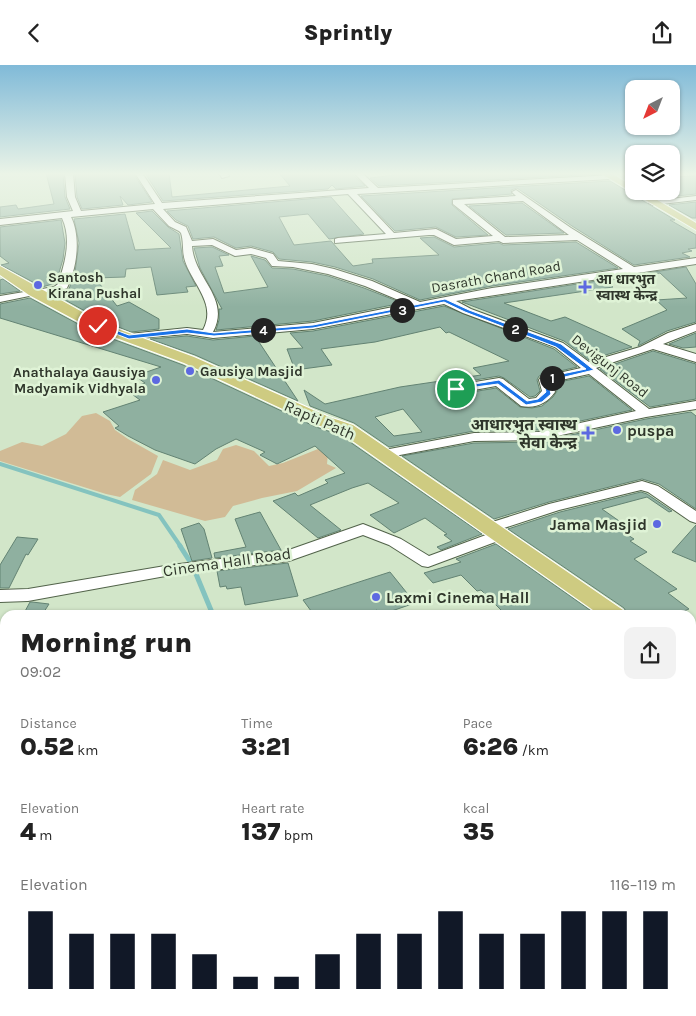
<!DOCTYPE html>
<html lang="en">
<head>
<meta charset="utf-8">
<style>
	:root { --surface:#fff; --page:#f2f2f2; --text:#222; --muted:#767676; --accent:#111827 }
	body { margin:0; font-family:Karla,"Noto Sans Devanagari",sans-serif; background:var(--page); color:var(--text); height:100vh; display:flex; flex-direction:column; font-size:19px; white-space:nowrap }
	* { box-sizing:border-box; margin:0 }
	p { font-size:16px; color:var(--muted) }
	.icon { flex:none; width:28px; height:28px; fill:none; stroke:currentColor; stroke-width:2; stroke-linecap:round; stroke-linejoin:round }
	.map { position:relative; flex:1; overflow:hidden }
	.side { position:absolute; left:0px; top:545px; width:696px; height:406px; display:flex; flex-direction:column; background:var(--surface); border-radius:15px 15px 0 0; box-shadow:0 1px 4px #0004 }
	.side>* { flex:none }
	.needle { width:32px; rotate:222deg }
	.tools { position:absolute; left:625px; top:15px; display:grid; gap:10px }
	.tools a { display:grid; place-items:center; width:55px; height:55px; border-radius:10px; background:var(--surface); box-shadow:0 1px 4px #0004; font-size:25px }
	.pin { position:absolute; display:grid; place-items:center; width:42px; height:42px; color:#fff; margin:-21px; border:2px solid #fff; border-radius:50%; box-shadow:0 1px 5px #0007 }
	.km { position:absolute; width:25px; height:25px; margin:-12px; border-radius:50%; background:#222; color:#fff; font-size:14px; line-height:25px; text-align:center }
	.round { display:grid; place-items:center; flex:none; width:52px; height:52px; border-radius:10px; background:var(--page) }
	.headline { display:flex; align-items:center; justify-content:space-between; height:85px; padding:0 20px }
	h1 { font-size:28px; font-weight:800; line-height:38px }
	.stats { display:grid; grid-template-columns:repeat(3,1fr); gap:8px; height:85px; padding:5px 20px }
	.stats div { display:grid; align-content:center }
	.stats b { font-size:25px; font-weight:800 }
	.stats small { font-size:14px; font-weight:400 }
	.stats p { font-size:14px }
	.chart { height:140px; padding:10px 20px }
	.chart p { display:flex; justify-content:space-between }
	.chart svg { width:100%; height:90px; margin-top:5px; stroke:var(--accent); stroke-width:6 }
	header { display:flex; justify-content:space-between; align-items:center; height:65px; padding:0 20px; background:var(--surface); font-size:22px; font-weight:800 }
	.map>svg:first-child { display:block }
	.green { fill:#d1bb96 }
	.water { fill:#84c3bf }
	.lines { fill:none; stroke-linecap:round; stroke-linejoin:round }
	.stream-far2 { stroke:#84c3bf; stroke-width:4 }
	.stream-far1 { stroke:#84c3bf; stroke-width:5 }
	.stream { stroke:#84c3bf; stroke-width:6 }
	.building { fill:#8fb0a0; stroke:#638373; fill-rule:evenodd }
	.minor-casing { stroke:#52634a; stroke-width:2 }
	.major-casing { stroke:#fff; stroke-width:2 }
	.minor { fill:#fff; fill-rule:evenodd }
	.major { fill:#cecb81; fill-rule:evenodd }
	.route { fill:#1a73e8; stroke:#fff }
	.poi-dot { fill:#5d69e1; stroke:#dff3d6; stroke-width:2 }
	.labels { text-anchor:middle; dominant-baseline:central; stroke-width:5; stroke-linejoin:round; paint-order:stroke }
	.far-poi-label { font-size:14px; font-weight:bold; fill:#2f362b; stroke:#dff3d6; text-anchor:start }
	.far-street-label { font-size:14px; fill:#2f362b; stroke:#dff3d6 }
	.street-label { font-size:16px; fill:#2f362b; stroke:#dff3d6 }
	.poi-label { font-size:16px; font-weight:bold; fill:#2f362b; stroke:#dff3d6; text-anchor:end }
</style>
</head>
<body>
<header><svg class="icon" aria-label="back" viewBox="0 0 24 24"><path d="M15 5l-7 7 7 7"/></svg>Sprintly<svg class="icon" aria-label="share" viewBox="0 0 24 24"><path d="M12 15V3M7 8l5-5 5 5M5 13v7h14v-7"/></svg></header>
<div class="map">
<svg width="696" height="951" viewBox="0 0 696 951">
	<rect width="100%" height="100%" fill="#d2e6c9"/>
	<g class="green">
		<polygon points="96,348 110,356 115,365 128,374 158,391 151,409 120,432 106,429 0,396 0,386 22,377 42,381 66,369 82,351"/>
		<polygon points="236,380 254,386 269,401 283,398 318,384 328,388 327,399 336,403 297,426 262,433 233,441 225,452 205,456 132,435 135,425 157,409 163,395 190,405 217,395 223,384"/>
		<polygon points="691,738 696,746 696,824 691,826"/>
	</g>
	<polygon class="water" points="691,835 696,841 696,951 450,951 448,946 691,946"/>
	<g class="lines">
		<polyline class="stream-far2" points="0,399 159,450 181,482"/>
		<g class="stream-far1">
			<polyline points="180,481 189,495"/>
			<polyline points="196,509 213,550"/>
		</g>
		<polyline class="stream" points="369,946 370,951"/>
	</g>
	<g class="building">
		<polygon points="46,108 63,108 65,132 70,144 0,152 0,142 16,140 18,144 54,139"/>
		<polygon points="75,108 133,108 152,137 128,140 120,131 123,140 82,144 77,132"/>
		<polygon points="145,108 169,108 172,132 290,121 279,108 351,108 365,121 336,124 332,120 328,124 163,136"/>
		<polygon points="413,108 598,108 599,109 379,121 370,113"/>
		<polygon points="696,111 696,129 658,133 646,126 666,126 671,129 671,112"/>
		<polygon points="610,116 675,155 670,155 696,170 696,183 688,184 692,186 682,188 690,192 634,200 572,161 517,123 511,125 512,129 452,134 452,140 488,170 456,172 436,162 395,166 361,131"/>
		<polygon points="331,132 364,169 329,174 308,149 279,152 294,180 331,176 353,201 373,198 372,194 439,190 420,173 434,172 454,182 499,178 503,180 576,177 618,203 492,221 420,235 373,214 335,202 312,197 279,194 273,187 251,181 236,183 214,172 193,174 188,161 176,155 167,146"/>
		<polygon points="696,137 696,153 692,153 669,140"/>
		<polygon points="522,138 564,168 506,170 469,141"/>
		<polygon points="152,146 168,162 179,169 183,196 196,221 186,222 188,227 157,230 151,202 126,204 125,212 95,213 117,241 129,237 159,254 159,264 131,267 103,256 56,230 69,224 75,207 79,178 74,154 125,149 135,185 171,183 136,148"/>
		<polygon points="61,155 65,178 63,194 56,218 42,222 1,200 9,198 0,191 0,162"/>
		<polygon points="212,182 229,190 219,191 223,201 215,202 224,228 268,222 251,191 265,195 272,203 293,204 328,211 364,223 402,238 313,256 216,265 219,255 219,244 222,244 200,203 194,183"/>
		<polygon points="686,202 696,219 696,257 667,266 638,281 640,276 622,264 667,245 656,235 687,233 660,208 604,216 613,222 504,238 551,256 565,252 632,282 589,295 564,276 462,237"/>
		<polygon points="3,214 20,226 0,229 0,215"/>
		<polygon points="30,233 91,266 183,300 316,362 340,370 482,469 441,485 437,482 452,476 444,470 447,469 425,453 394,468 370,450 399,438 368,418 352,423 310,440 341,465 318,473 273,436 295,428 298,431 328,418 325,415 345,408 315,381 277,399 260,390 265,387 236,374 216,384 195,399 155,385 128,371 115,363 119,361 103,347 140,335 125,324 145,318 135,311 161,302 0,253 0,239"/>
		<path d="M444,241L554,284L577,302L539,311L537,315L540,326L535,331L530,332L504,313L499,311L451,319L447,325L453,334H463L466,328L496,323L520,342L532,343L542,341L553,332L557,326L554,318L589,311L632,345L538,365L474,366L389,382L354,358L310,341L304,325L325,339L400,322L481,310L473,303L509,296L449,267L446,268L440,262L375,277L321,284L332,300L295,305L287,284L303,283L290,268L313,266ZM403,344L422,367L394,371L375,352Z"/>
		<polygon points="696,268 696,282 683,283 669,279"/>
		<polygon points="187,271 213,275 255,271 298,336 195,290 150,274"/>
		<polygon points="653,286 696,299 696,334 650,342 600,304"/>
		<polygon points="691,347 696,351 696,444 659,419 642,414 549,437 494,454 402,391 474,378 538,377 646,354"/>
		<polygon points="641,427 647,429 672,446 669,447 647,432 602,444 622,458 614,461 634,474 630,476 647,487 634,494 677,524 668,528 689,544 674,550 628,550 624,543 508,464 560,447"/>
		<polygon points="260,447 281,485 215,493 214,488 246,482 235,454"/>
		<polygon points="199,458 204,464 212,493 192,496 181,464"/>
		<polygon points="696,460 696,497 672,487"/>
		<polygon points="17,472 38,474 28,490 26,489 9,523 0,523 0,500"/>
		<polygon points="496,479 597,550 506,550 481,525 477,526 461,510 433,518 424,508 461,497 456,494"/>
		<polygon points="288,498 298,531 245,540 241,522 227,524 226,521 220,522 217,506"/>
		<polygon points="390,507 415,538 380,550 377,545 362,550 314,550 303,535"/>
		<polygon points="30,537 32,537 49,539 42,550 23,550"/>
	</g>
	<g class="lines">
		<defs>
			<g id="minor">
				<path d="M65,108H73L75,132L81,146L155,139L135,108H142L162,138L369,123L354,108H362L378,123L613,110L614,112L610,114L357,129L394,168L436,164L456,174L493,171L453,139V135L516,131L512,127L516,125L571,163L634,202L696,193V199L456,236L471,244L563,278L589,297L640,282L668,268L696,259V266L663,279L696,289V297L653,284L596,303L649,344L696,336V344L646,352L538,375L474,376L384,393L379,392L377,389L379,386L474,368L538,367L636,346L589,309L552,317L555,327C547,338 536,344 521,341L496,321L463,327L464,329L463,332H453L449,324L451,321L499,313L503,314L529,334L536,333L542,326L539,315L541,312L581,303L555,282L463,248L444,239L313,264L213,273L187,269L125,274L123,272L125,270L129,269L187,263L203,265C217,239 193,220 185,196C182,187 184,177 181,168L179,166L169,161L153,144L71,152C81,172 77,203 67,223L56,228L34,230L0,237V231L54,222L58,219C65,198 72,174 62,153L0,160V154L73,146L67,132ZM348,129L386,169L338,173L335,174V178L429,170H434L454,180L499,176L503,178L577,175L623,204L492,223L420,237L372,216L334,204L312,199L278,196L273,189L251,183L236,185L213,174L192,176L186,162L175,157L163,144ZM523,136L569,170L505,172L464,139ZM212,180L235,191L251,189L266,193L272,201L293,202L328,209L365,221L408,239L313,258L213,267C231,233 194,214 192,181Z"/>
				<polygon points="219,108 227,108 229,111 222,113"/>
				<polygon points="696,131 696,135 653,140 649,138 653,136"/>
				<polygon points="642,416 658,421 696,446 696,458 690,456 648,427 641,425 559,445 489,468 483,466 481,463 483,460 549,439"/>
				<polygon points="363,459 401,474 429,491 494,467 506,467 508,470 506,473 428,502 422,501 389,480 363,470 289,496 171,510 28,536 0,537 0,525 28,524 171,500 286,486"/>
			</g>
			<g id="major">
				<polygon points="600,108 611,108 634,122 634,126 642,126 696,158 696,165"/>
				<polygon points="0,201 102,258 194,292 329,352 353,360 623,545 626,550 600,550 341,368 317,360 184,298 92,264 29,230 0,210"/>
				<polygon points="691,593 696,594 696,614 691,612"/>
				<polygon points="696,628 696,647 691,648 691,629"/>
				<rect x="0" y="709" width="5" height="22"/>
				<polygon points="5,733 5,757 0,758 0,734"/>
			</g>
		</defs>
		<use href="#minor" class="minor-casing"/>
		<use href="#major" class="major-casing"/>
		<use href="#minor" class="minor"/>
		<use href="#major" class="major"/>
	</g>
	<linearGradient id="sky" x2="0" y2="1"><stop stop-color="#80bad8"/><stop offset="0.45" stop-color="#ebf4e7"/><stop offset="1" stop-color="#ebf4e7" stop-opacity="0"/></linearGradient>
	<rect width="696" height="242" fill="url(#sky)"/>
	<polygon class="route" points="445,234 469,245 561,279 594,305 548,316 551,329 542,337 526,340 498,319 453,325 452,324 456,322 499,315 527,336 538,334 546,327 542,313 586,304 556,282 465,247 444,237 313,263 214,271 187,268 129,274 95,261 99,259 129,270 187,264 214,268 313,260"/>
	<g class="poi-dot">
		<circle cx="38" cy="220" r="5"/>
		<path d="M582.5 214.5h5v5h5v5h-5v5h-5v-5h-5v-5h5z"/>
		<circle cx="190" cy="306" r="5"/>
		<circle cx="156" cy="315" r="5"/>
		<circle cx="617" cy="365" r="5"/>
		<path d="M585.5 360.5h5v5h5v5h-5v5h-5v-5h-5v-5h5z"/>
		<circle cx="657" cy="459" r="5"/>
		<circle cx="376" cy="532" r="5"/>
	</g>
	<g class="labels">
		<g class="far-poi-label">
			<text x="48" y="212">Santosh<tspan x="48" dy="16">Kirana Pushal</tspan></text>
			<text x="596" y="214">आ धारभुत<tspan x="596" dy="16">स्वास्थ केन्द्र</tspan></text>
			<text x="200" y="306">Gausiya Masjid</text>
			<text x="146" y="307" text-anchor="end">Anathalaya Gausiya<tspan x="146" dy="16">Madyamik Vidhyala</tspan></text>
		</g>
		<g class="far-street-label">
			<text transform="translate(496 212) rotate(-10)">Dasrath Chand Road</text>
			<text transform="translate(610 301) rotate(38)">Devigunj Road</text>
		</g>
		<g class="street-label">
			<text transform="translate(320 355) rotate(24)">Rapti Path</text>
			<text transform="translate(227 497) rotate(-8)">Cinema Hall Road</text>
		</g>
		<g class="poi-label">
			<text x="577" y="359">आधारभुत स्वास्थ<tspan x="577" dy="18">सेवा केन्द्र</tspan></text>
			<text x="627" y="365" text-anchor="start">puspa</text>
			<text x="647" y="459">Jama Masjid</text>
			<text x="386" y="532" text-anchor="start">Laxmi Cinema Hall</text>
		</g>
	</g>
</svg>
<div class="tools">
<a><svg class="needle" viewBox="-14 -14 28 28"><path d="M0-13l5 13h-10z" fill="#e53935"/><path d="M0 13l5-13h-10z" fill="#767676"/></svg></a>
<a><svg class="icon" aria-label="layers" viewBox="0 0 24 24"><path d="M12 4l9 5-9 5-9-5zM3 14l9 5 9-5"/></svg></a>
</div>
<div class="pin" style="left:456px;top:324px;background:#1e9e55"><svg class="icon" aria-label="arrive" viewBox="0 0 24 24"><path d="M6 21V4h12l-3 4 3 4H6"/></svg></div>
<div class="pin" style="left:98px;top:261px;background:#d93025"><svg class="icon" aria-label="check" viewBox="0 0 24 24"><path d="M5 12l5 5 9-10"/></svg></div>
<b class="km" style="left:552px;top:313px">1</b>
<b class="km" style="left:515px;top:264px">2</b>
<b class="km" style="left:402px;top:245px">3</b>
<b class="km" style="left:263px;top:265px">4</b>
<section class="side">
<div class="headline"><div><h1>Morning run</h1><p>09:02</p></div><a class="round"><svg class="icon" aria-label="share" viewBox="0 0 24 24"><path d="M12 15V3M7 8l5-5 5 5M5 13v7h14v-7"/></svg></a></div>
<div class="stats">
<div><p>Distance</p><b>0.52<small> km</small></b></div>
<div><p>Time</p><b>3:21</b></div>
<div><p>Pace</p><b>6:26<small> /km</small></b></div>
</div>
<div class="stats">
<div><p>Elevation</p><b>4<small> m</small></b></div>
<div><p>Heart rate</p><b>137<small> bpm</small></b></div>
<div><p>kcal</p><b>35</b></div>
</div>
<div class="chart"><p><span>Elevation</span>116–119 m</p>
<svg viewBox="0 0 160 44" preserveAspectRatio="none"><path d="M5 44V6M15 44V17M25 44V17M35 44V17M45 44V27M55 44V38M65 44V38M75 44V27M85 44V17M95 44V17M105 44V6M115 44V17M125 44V17M135 44V6M145 44V6M155 44V6"/></svg>
</div>
</section>
</div>
</body>
</html>
